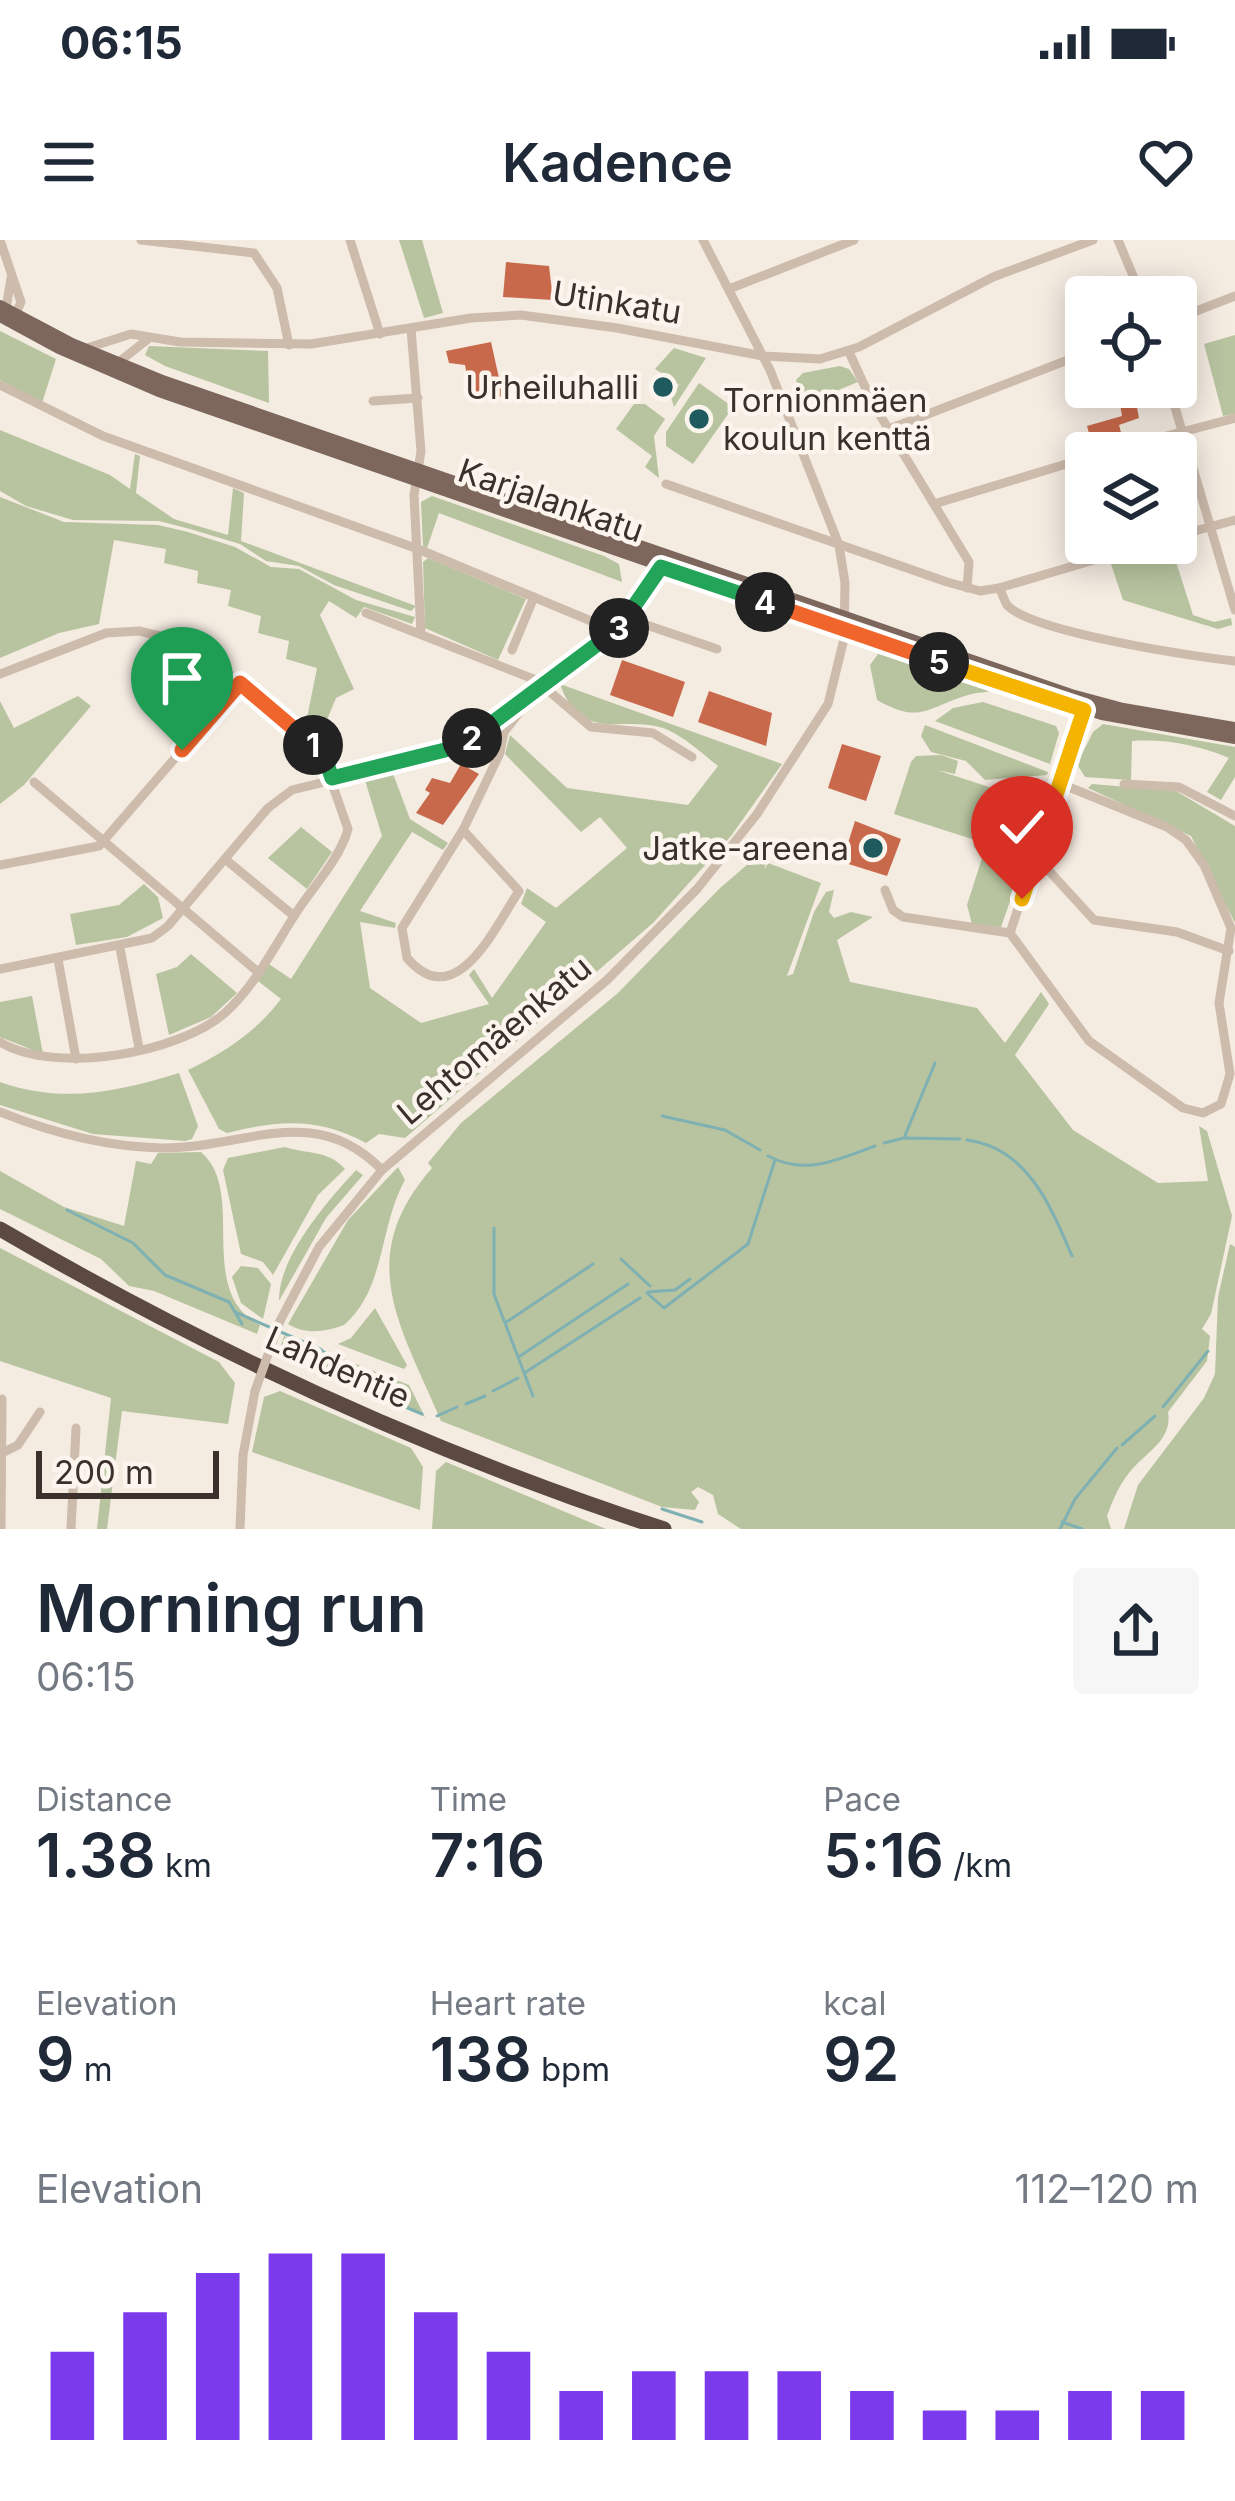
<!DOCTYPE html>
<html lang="en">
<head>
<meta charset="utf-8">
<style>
	:root { --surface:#fff; --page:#f6f6f7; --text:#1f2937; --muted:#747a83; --accent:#7c3aed }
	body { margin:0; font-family:Inter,sans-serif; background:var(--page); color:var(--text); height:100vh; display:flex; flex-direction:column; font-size:45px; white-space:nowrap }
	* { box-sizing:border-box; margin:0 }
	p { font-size:39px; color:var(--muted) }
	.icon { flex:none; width:66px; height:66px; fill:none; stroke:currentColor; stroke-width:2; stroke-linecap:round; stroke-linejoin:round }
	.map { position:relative; height:1289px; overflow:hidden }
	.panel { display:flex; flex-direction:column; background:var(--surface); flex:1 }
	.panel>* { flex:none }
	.fabs { position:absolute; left:1065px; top:36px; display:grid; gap:24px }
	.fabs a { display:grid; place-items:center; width:132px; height:132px; border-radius:12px; background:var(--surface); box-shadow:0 6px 30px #0003; font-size:60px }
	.scale { position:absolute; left:36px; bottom:30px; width:183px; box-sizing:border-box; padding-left:12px; border:6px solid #3b302b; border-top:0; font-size:33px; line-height:42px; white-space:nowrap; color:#3b302b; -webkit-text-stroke:9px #fbf5ee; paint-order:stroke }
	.pin { position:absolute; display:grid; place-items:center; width:102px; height:102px; color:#fff; margin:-123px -51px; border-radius:50% 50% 50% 0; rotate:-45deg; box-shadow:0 0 12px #0007 }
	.pin .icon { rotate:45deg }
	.km { position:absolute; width:60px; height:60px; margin:-30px; border-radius:50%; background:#222; color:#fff; font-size:33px; line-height:60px; text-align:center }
	.round { display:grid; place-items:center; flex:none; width:126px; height:126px; border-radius:12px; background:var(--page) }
	.headline { display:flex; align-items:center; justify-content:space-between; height:204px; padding:0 36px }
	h1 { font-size:66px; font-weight:600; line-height:90px }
	.figures { display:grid; grid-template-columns:repeat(3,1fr); gap:18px; height:204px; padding:12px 36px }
	.figures div { display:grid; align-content:center }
	.figures b { font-size:60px; font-weight:600 }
	.figures small { font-size:33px; font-weight:400 }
	.figures p { font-size:33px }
	.chart { height:336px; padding:24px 36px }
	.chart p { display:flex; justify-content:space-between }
	.chart svg { width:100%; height:216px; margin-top:12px; stroke:var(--accent); stroke-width:6 }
	.status { display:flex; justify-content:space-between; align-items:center; height:84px; padding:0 60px; background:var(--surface); direction:ltr }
	.status svg { height:33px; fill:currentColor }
	header { display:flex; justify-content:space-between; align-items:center; height:156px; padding:0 36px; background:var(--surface); font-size:54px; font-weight:600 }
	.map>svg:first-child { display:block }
	.green { fill:#b8c4a0 }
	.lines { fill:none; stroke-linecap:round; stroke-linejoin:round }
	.stream { stroke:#7fb0b2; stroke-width:3 }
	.building { fill:#c8694b }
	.minor { stroke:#cdbbac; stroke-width:9 }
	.major { stroke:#7d675c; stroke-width:12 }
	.highway { stroke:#5c4a42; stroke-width:15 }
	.minor-bridge { stroke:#cdbbac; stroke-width:9 }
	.split-1-casing { stroke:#fff; stroke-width:24 }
	.split-2-casing { stroke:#fff; stroke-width:24 }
	.split-3-casing { stroke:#fff; stroke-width:24 }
	.split-4-casing { stroke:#fff; stroke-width:24 }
	.split-5-casing { stroke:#fff; stroke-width:24 }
	.split-6-casing { stroke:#fff; stroke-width:24 }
	.split-7-casing { stroke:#fff; stroke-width:24 }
	.split-1 { stroke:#f0652b; stroke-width:15 }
	.split-2 { stroke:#22a559; stroke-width:15 }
	.split-3 { stroke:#22a559; stroke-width:15 }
	.split-4 { stroke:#22a559; stroke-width:15 }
	.split-5 { stroke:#f0652b; stroke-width:15 }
	.split-6 { stroke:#f5b400; stroke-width:15 }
	.split-7 { stroke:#f5b400; stroke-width:15 }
	.poi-dot { fill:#1f5a5e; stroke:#fbf5ee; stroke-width:4.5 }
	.labels { text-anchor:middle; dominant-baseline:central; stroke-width:9; stroke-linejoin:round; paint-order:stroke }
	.street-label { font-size:33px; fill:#3b302b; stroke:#fbf5ee }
	.poi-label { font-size:33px; fill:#3b302b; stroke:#fbf5ee; text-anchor:end }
</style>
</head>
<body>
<div class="status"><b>06:15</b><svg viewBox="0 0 49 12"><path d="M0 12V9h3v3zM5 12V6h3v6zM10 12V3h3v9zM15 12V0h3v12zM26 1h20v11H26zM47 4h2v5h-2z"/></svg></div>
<header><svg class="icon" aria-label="menu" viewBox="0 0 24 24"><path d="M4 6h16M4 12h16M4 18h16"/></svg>Kadence<svg class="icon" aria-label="heart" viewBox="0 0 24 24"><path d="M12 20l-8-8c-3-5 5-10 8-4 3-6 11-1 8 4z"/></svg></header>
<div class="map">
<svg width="1235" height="1289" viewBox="0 0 1235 1289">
	<rect width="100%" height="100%" fill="#f4ebe1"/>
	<g class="green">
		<polygon points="399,0 422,0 443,73 424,78"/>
		<polygon points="0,91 56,119 42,163 0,140"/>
		<polygon points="1235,95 1235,174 1223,176 1204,104"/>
		<polygon points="149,106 268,111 269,163 165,126 145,115"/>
		<polygon points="674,108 706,118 674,167 671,157 679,145 655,129"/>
		<polygon points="840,126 849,129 858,142 792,169 791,157 800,153 796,140 803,133"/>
		<polygon points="699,143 733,167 693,224 666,206 666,192"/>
		<polygon points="634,164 645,164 665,179 654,196 659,238 645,227 652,216 616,189"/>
		<polygon points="0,190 110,235 130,249 135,214 140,216 136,253 174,279 228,295 233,248 244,253 241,301 416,366 411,371 334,345 299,326 266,321 240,304 190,289 159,281 73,280 26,266 0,251"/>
		<polygon points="432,256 604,316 619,324 622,342 439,273 427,308 423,306 421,262"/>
		<polygon points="0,257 64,282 158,285 188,292 235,307 271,327 299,329 356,360 415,377 412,384 364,367 356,378 329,361 320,375 354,449 336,458 319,499 305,488 317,428 286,419 289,401 258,393 261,376 228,366 231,350 197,343 198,331 164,323 166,309 114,300 99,384 59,393 0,418"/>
		<polygon points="1170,303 1193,375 1214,382 1231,378 1232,385 1218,389 1123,360 1110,321"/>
		<polygon points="428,318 526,359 498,420 425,388 423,322"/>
		<path d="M878,414L891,416L995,449C988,453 978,452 968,455C927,467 921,485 877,460L870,425Z"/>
		<path d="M560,444L782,524L731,596L654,682L405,898L379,894L366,903C318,877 278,880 227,893L219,889L188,830C224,813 256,792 281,759L258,741L269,724L291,739L382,596L364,537L392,531L410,579L448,603L443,610L412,592L360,671L396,683L395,688L360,682L370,748L421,783L489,764L469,735L474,729L492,758L546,682L521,664L527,648L556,668L627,608L600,577L581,592L575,586L505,514L510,495L567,548L688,565L718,526C703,514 681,494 663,488C621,475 581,504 560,444Z"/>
		<polygon points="78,456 91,466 24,545 0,564 0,461 14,488"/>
		<polygon points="983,462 1056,486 1059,493 1050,524 935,481 953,468"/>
		<path d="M1103,484L1235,507V537L1221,560L1207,552L1229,518C1197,505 1167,499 1132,501L1131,540L1085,537L1077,524L1093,492Z"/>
		<polygon points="925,485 1048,532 1047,535 985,540 966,521 931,512 921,496"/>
		<polygon points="941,515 958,521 955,534 937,530 992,548 1001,543 1039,543 1039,561 1031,559 1008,573 986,566 975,600 894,574 911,522 916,516"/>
		<polygon points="1092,544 1176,551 1235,586 1235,683 1191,596 1088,548"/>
		<polygon points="301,587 332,612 307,649 268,618"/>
		<path d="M763,611L769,614L764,630L768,623L821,643L787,736L793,734L814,672L826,652L834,650L829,672L834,678L851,672L873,677L837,700L850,742L977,768L1005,803L1041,752L1049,764L1015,815L1073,890L1158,943L1208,941L1199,886L1207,891L1232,976L1211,1074L1202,1089L1210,1096L1207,1121L1168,1172C1173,1201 1144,1213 1129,1233C1119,1245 1112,1262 1107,1276L1111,1289H741L718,1274L713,1255L698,1247L691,1252L699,1262L695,1270L662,1267L441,1181C402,1088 352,1019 432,928L428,923L461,883L618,753L719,649Z"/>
		<polygon points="983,615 1011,624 1008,633 1019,636 1001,687 972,684 967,665"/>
		<polygon points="144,644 158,657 163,678 127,697 76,705 70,674 119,665"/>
		<polygon points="191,714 237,753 211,777 169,795 156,734 177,727"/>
		<polygon points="32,756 43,814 0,797 0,762"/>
		<path d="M179,833L198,886L192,899L185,901L93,894L0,865V842C63,864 117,852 179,833Z"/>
		<path d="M285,907C306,914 329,910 345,929L318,955L273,1035L263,1022L241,1014L223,930L228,918Z"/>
		<path d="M201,912C248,952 194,1051 260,1085L257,1094L154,1051L129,1046L101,1019L0,969V931L64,967L124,986L136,921L151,924L158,913Z"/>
		<path d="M398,927L405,940C379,986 386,1049 344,1085C326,1092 305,1095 288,1084L348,980Z"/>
		<path d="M356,930L363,935L326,978L279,1061C278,1017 327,962 356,930Z"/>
		<polygon points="1230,1004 1235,1007 1235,1289 1124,1289 1138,1245 1204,1158 1215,1134 1218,1057"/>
		<polygon points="0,1008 219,1122 235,1143 228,1184 122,1171 107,1289 97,1289 111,1158 0,1121"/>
		<polygon points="241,1026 258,1028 271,1044 263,1079 241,1063 232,1037"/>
		<polygon points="375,1068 407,1125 404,1129 338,1104 351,1098"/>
		<polygon points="284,1096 409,1145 425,1177 281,1106"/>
		<polygon points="280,1151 411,1208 423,1227 420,1270 252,1212 264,1157"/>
		<polygon points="446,1222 606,1289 432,1289 436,1231"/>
	</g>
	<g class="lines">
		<g class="stream">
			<polyline points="662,876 725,890 760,910"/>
			<polyline points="904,898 935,823"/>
			<path d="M967,900C1028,908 1051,967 1072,1016"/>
			<polyline points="884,903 904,898 960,899"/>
			<path d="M768,916C806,936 836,920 875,906"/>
			<polyline points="67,970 133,1003 165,1035 229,1062 242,1084"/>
			<polyline points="494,988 494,1054 504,1081"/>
			<polyline points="621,1019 650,1046"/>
			<polyline points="648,1052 675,1050 690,1039"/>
			<polyline points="647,1053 664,1068 748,1004 775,920"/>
			<polyline points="235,1072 320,1109 377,1155 422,1174"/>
			<polyline points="520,1116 628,1044"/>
			<polyline points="526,1132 640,1058"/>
			<polyline points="493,1151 518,1138"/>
			<polyline points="533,1156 505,1083 593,1024"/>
			<polyline points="466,1164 485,1156"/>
			<polyline points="1163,1167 1208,1111"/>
			<polyline points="437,1176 457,1167"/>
			<polyline points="1122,1205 1155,1176"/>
			<polyline points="662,1269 702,1282"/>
			<polyline points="1062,1282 1082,1289"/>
			<polyline points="1060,1289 1075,1259 1117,1208"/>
		</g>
	</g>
	<g class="building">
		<polygon points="506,22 549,26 553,60 503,57"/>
		<polygon points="491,102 503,156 472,163 465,125 449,123 446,111"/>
		<polygon points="1117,147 1133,147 1139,178 1119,185 1122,196 1092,204 1087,186 1122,176"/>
		<polygon points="622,420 685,442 673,477 610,455"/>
		<polygon points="709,451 772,473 766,506 698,482"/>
		<polygon points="842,504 881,516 866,561 828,548"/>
		<polygon points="461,524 479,534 443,585 416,573 430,553 425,550 432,538 450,543"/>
		<polygon points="855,581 901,599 887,636 842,622"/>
	</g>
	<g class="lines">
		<g class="minor">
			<polyline points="0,0 21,62 14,78"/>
			<polyline points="141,0 254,13 277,48 289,105"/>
			<polyline points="350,0 380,94"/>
			<polyline points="1118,0 1142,57"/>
			<polyline points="729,49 854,0"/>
			<polyline points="5,75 11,38"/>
			<polyline points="1176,79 1235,56"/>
			<polyline points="411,89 421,211 414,255 421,393"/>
			<polyline points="84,109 131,94 180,102 311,104 471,78 521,75 617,88 763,116 820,119 859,107 993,37 1093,0"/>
			<polyline points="849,112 872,162 969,322 967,348"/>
			<polyline points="115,125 148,99"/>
			<polyline points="0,145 103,196 418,309 615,391"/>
			<polyline points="1169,147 1235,370"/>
			<polyline points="373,161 418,158"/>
			<polyline points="889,189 1086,113"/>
			<polyline points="1102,213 1235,178"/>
			<path d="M666,244L947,342L980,351L999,348C1001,351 1005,362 1007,365C1031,392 1195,417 1235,421"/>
			<polyline points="934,264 1086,218"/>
			<polyline points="1176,296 1235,280"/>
			<polyline points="999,348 1151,303"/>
			<polyline points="366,373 536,440 591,487 653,493 692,517"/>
			<polyline points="629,379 717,409"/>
			<polyline points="512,410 534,357"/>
			<path d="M0,434L106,393L139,391L181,401L208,416L322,515L348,589C341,616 316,644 300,667C277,701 257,744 226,772C179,814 54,835 0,802"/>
			<path d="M461,504C504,482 597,414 629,379C643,362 653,341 663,321"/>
			<polyline points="34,542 258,732"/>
			<polyline points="1124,544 1179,547 1235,576"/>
			<path d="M463,590L519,651C495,687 456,775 407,718L402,688L463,590L500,513L504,492L529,460"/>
			<polyline points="978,605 1050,632 1094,680 1177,692 1229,711"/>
			<polyline points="225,619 294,676"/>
			<polyline points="0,625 99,606 240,443"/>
			<polyline points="885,650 893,670 903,677 1010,693"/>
			<polyline points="1010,693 1089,801 1183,868 1203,873 1221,864 1230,834 1219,763 1231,688 1204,625 1186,600 1167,587 1059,543"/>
			<polyline points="1010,693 1085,465"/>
			<polyline points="120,708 139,808"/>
			<polyline points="58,719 76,819"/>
			<polyline points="0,729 152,698 168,686 268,568 292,550 487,502 504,492"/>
			<path d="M0,872C52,893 106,907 162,908C244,909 314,860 382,930"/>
			<polyline points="280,1081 319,1007 382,930 607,740 697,649 757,574 828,464 844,399 845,343 839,305 770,130 703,0"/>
			<polyline points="4,1212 18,1205 40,1172"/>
			<polyline points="1,1289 2,1159"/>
			<polyline points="71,1289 76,1188"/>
			<polyline points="240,1289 243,1215 255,1151"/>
		</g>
		<g class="major">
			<polyline points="0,66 72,104 165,142 1071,455 1123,469 1235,488"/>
			<polyline points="0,76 59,108 159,151 977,435 1102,474 1235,498"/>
		</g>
		<path class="highway" d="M0,989C209,1111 434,1214 664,1289"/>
		<polyline class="minor-bridge" points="255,1151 280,1081"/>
	</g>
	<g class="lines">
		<defs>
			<polyline id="split-1" points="182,510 240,443 313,505"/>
			<polyline id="split-2" points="313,505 326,521 332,538 453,508 472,498"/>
			<polyline id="split-3" points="472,498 619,388"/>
			<polyline id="split-4" points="619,388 661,327 765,362"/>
			<polyline id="split-5" points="765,362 939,422"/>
			<polyline id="split-6" points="939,422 1084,470 1074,500"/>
			<polyline id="split-7" points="1022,659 1074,500"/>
		</defs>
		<use href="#split-1" class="split-1-casing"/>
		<use href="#split-2" class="split-2-casing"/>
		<use href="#split-3" class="split-3-casing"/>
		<use href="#split-4" class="split-4-casing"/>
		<use href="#split-5" class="split-5-casing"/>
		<use href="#split-6" class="split-6-casing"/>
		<use href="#split-7" class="split-7-casing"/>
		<use href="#split-1" class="split-1"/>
		<use href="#split-2" class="split-2"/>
		<use href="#split-3" class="split-3"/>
		<use href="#split-4" class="split-4"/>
		<use href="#split-5" class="split-5"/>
		<use href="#split-6" class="split-6"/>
		<use href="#split-7" class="split-7"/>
	</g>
	<g class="poi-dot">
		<circle cx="663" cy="147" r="12"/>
		<circle cx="699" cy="179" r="12"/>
		<circle cx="873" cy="608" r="12"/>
	</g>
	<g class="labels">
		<g class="street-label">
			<text transform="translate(617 62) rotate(9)">Utinkatu</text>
			<text transform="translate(551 260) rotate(19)">Karjalankatu</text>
			<text transform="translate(494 800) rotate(-40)">Lehtomäenkatu</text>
			<text transform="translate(338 1127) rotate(24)">Lahdentie</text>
		</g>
		<g class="poi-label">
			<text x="639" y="147">Urheiluhalli</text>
			<text x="723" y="160" text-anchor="start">Tornionmäen<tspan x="723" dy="38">koulun kenttä</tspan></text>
			<text x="849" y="608">Jatke-areena</text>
		</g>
	</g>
</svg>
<div class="fabs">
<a><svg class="icon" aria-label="locate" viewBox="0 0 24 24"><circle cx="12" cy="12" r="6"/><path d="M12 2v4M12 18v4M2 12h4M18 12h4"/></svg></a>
<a><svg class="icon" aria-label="layers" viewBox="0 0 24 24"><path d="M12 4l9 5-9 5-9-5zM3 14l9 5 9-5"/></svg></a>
</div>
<div class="scale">200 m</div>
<div class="pin" style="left:182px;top:510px;background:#1e9e55"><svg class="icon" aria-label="arrive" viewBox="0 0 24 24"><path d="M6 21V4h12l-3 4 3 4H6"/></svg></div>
<div class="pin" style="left:1022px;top:659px;background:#d93025"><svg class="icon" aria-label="check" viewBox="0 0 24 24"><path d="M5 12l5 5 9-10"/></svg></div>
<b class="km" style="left:313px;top:505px">1</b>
<b class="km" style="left:472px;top:498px">2</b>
<b class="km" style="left:619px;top:388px">3</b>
<b class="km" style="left:765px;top:362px">4</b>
<b class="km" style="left:939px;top:422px">5</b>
</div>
<section class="panel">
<div class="headline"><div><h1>Morning run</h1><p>06:15</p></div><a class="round"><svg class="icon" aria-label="share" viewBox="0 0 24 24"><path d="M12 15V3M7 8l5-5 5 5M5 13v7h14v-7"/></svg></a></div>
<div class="figures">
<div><p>Distance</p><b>1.38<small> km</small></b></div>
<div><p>Time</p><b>7:16</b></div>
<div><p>Pace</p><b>5:16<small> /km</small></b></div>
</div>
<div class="figures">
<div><p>Elevation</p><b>9<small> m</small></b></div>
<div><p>Heart rate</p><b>138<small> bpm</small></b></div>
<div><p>kcal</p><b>92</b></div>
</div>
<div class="chart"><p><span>Elevation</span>112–120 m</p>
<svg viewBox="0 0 160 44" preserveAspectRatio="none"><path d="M5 44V26M15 44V18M25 44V10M35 44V6M45 44V6M55 44V18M65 44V26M75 44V34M85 44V30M95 44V30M105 44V30M115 44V34M125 44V38M135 44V38M145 44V34M155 44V34"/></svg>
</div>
</section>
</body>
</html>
